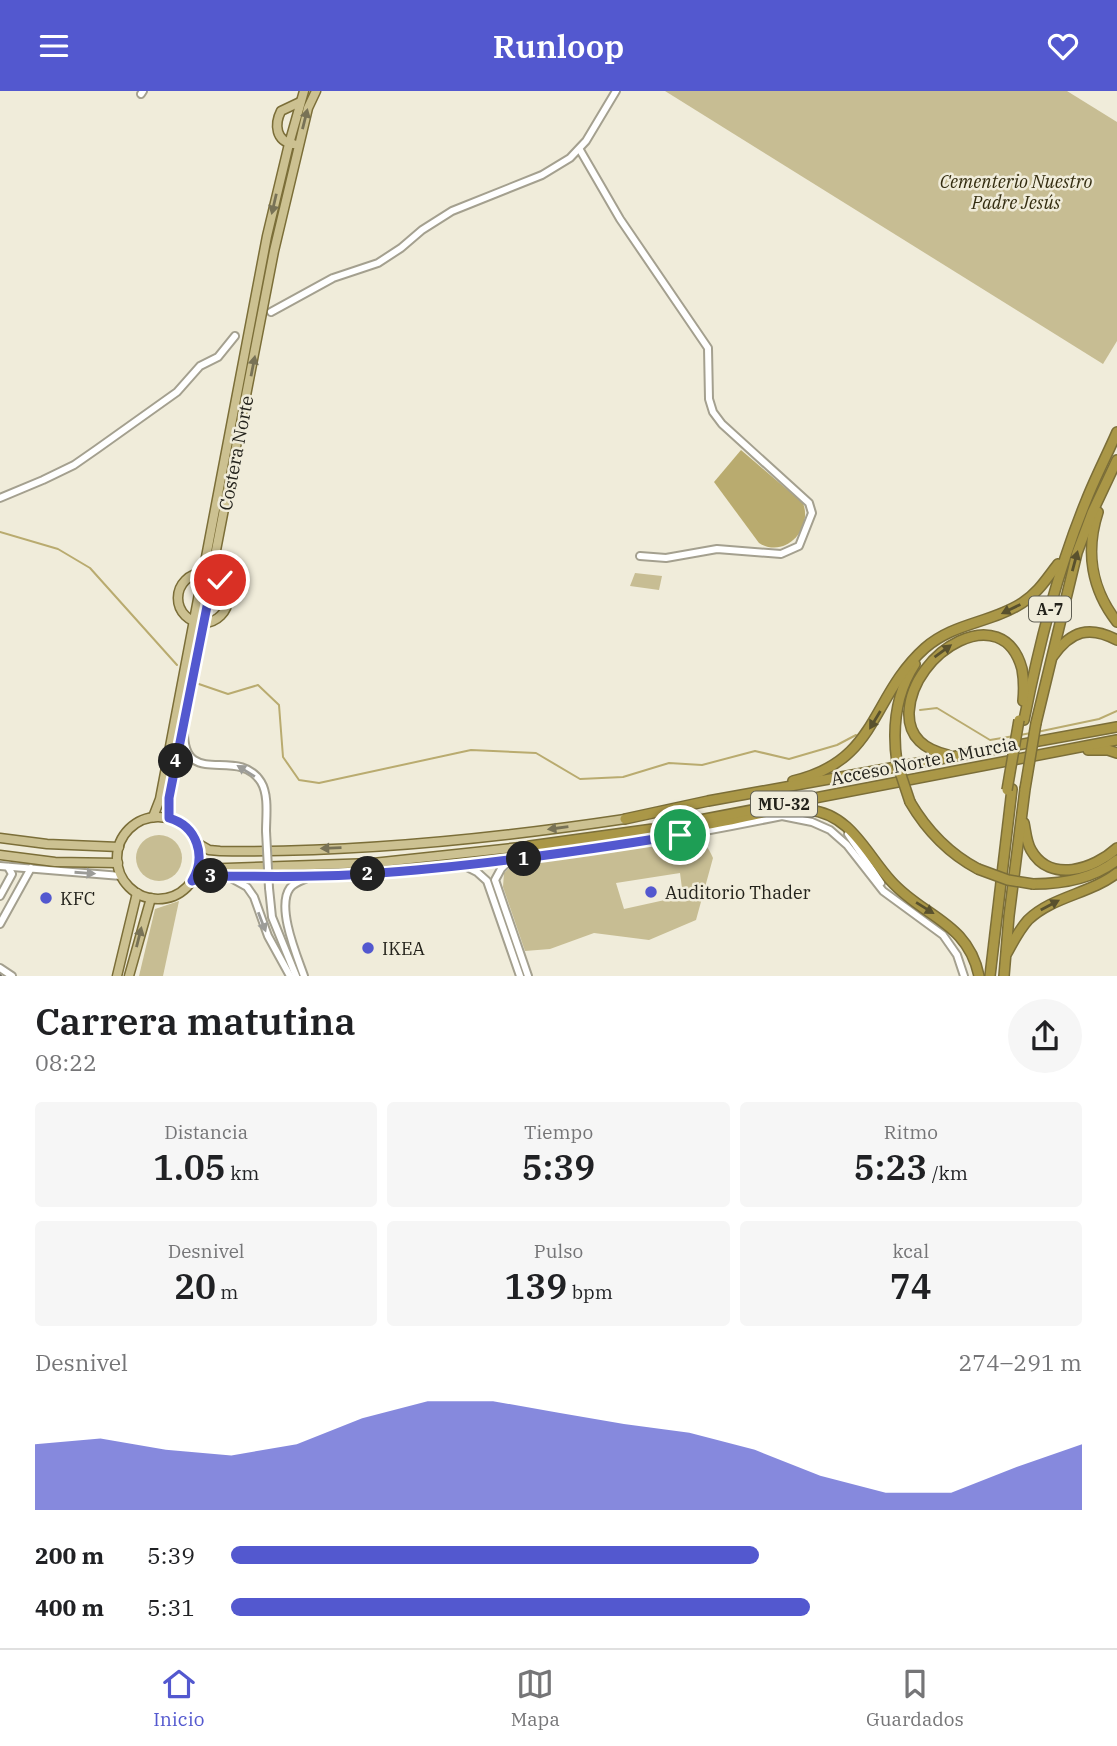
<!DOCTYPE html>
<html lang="es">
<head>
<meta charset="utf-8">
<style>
	:root { --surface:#fff; --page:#f6f6f6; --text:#202124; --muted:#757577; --line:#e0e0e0; --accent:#5358cf }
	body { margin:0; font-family:"IBM Plex Serif",serif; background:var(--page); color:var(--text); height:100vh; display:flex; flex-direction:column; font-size:26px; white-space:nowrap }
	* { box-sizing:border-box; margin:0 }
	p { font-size:23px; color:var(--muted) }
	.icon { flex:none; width:38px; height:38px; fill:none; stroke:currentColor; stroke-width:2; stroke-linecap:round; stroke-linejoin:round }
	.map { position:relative; height:885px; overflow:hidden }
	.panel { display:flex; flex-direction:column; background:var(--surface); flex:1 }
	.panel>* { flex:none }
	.pin { position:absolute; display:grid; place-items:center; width:60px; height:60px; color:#fff; margin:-30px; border:4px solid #fff; border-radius:50%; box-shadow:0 2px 7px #0007 }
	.km { position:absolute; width:35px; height:35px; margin:-18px; border-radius:50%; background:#222; color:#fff; font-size:19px; line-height:35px; text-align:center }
	.round { display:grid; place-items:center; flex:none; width:74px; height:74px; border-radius:37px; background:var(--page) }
	.overview { display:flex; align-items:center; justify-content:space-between; height:119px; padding:0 35px }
	h1 { font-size:38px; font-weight:600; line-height:52px }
	.figures { display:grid; grid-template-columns:repeat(3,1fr); gap:10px; height:119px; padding:7px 35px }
	.figures div { display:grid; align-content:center; border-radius:7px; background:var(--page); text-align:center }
	.figures b { font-size:35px; font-weight:600 }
	.figures small { font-size:19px; font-weight:400 }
	.figures p { font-size:19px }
	.chart { height:196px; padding:14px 35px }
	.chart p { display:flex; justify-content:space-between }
	.chart svg { width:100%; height:126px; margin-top:7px; fill:var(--accent); opacity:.7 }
	ul { padding:0 35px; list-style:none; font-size:23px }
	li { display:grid; grid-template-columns:112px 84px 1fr; align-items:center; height:52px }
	li i { height:18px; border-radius:9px; background:var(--accent) }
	header { display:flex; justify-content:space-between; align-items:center; height:91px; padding:0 35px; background:var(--accent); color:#fff; font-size:32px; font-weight:600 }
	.tabs { display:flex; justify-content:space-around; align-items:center; height:98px; border-top:2px solid var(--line); background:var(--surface); font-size:19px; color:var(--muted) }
	.tabs a { display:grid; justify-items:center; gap:4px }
	.tabs .current { color:var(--accent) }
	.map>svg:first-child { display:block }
	.green { fill:#c7bd93; fill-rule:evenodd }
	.water { fill:#b9ab6f }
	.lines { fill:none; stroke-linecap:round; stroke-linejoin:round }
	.stream { stroke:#b9ab6f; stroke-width:2 }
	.minor-casing { stroke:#a4a08f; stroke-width:10 }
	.major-casing { stroke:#7b6e38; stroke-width:11 }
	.highway-casing { stroke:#7b6e38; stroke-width:12 }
	.minor { stroke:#fff; stroke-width:6 }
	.major { stroke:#ccc191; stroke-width:8 }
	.highway { stroke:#aa9747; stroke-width:9 }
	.tram { stroke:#727065; stroke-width:2 }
	.minor-bridge-casing { stroke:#a4a08f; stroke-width:10; stroke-linecap:butt }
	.highway-bridge-casing { stroke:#7b6e38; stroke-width:12; stroke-linecap:butt }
	.minor-bridge { stroke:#fff; stroke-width:6 }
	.highway-bridge { stroke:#aa9747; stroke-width:9 }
	.oneway { fill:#787256 }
	.oneway2 { fill:#59512d }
	.oneway3 { fill:#9c9c98 }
	.route-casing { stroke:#fff; stroke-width:14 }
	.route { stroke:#5358cf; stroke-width:9 }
	.poi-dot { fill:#5358cf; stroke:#f0ecda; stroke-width:2.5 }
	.labels { text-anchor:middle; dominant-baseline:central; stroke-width:5; stroke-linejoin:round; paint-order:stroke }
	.shield { fill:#f0ecda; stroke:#605f54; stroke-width:2 }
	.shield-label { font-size:16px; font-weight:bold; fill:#23221b }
	.park-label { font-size:18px; font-style:italic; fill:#342d11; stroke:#f0ecda }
	.street-label { font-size:18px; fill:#23221b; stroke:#f0ecda }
	.poi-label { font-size:18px; fill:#23221b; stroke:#f0ecda; text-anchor:start }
</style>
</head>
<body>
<header><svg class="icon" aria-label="menu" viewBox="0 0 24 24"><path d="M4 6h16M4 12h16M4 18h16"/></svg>Runloop<svg class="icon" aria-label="heart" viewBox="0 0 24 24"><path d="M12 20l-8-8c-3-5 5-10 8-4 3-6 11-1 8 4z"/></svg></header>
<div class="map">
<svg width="1117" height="885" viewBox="0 0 1117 885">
	<rect width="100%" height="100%" fill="#f0ecda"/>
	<g class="green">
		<polygon points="665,0 1067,0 1117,31 1117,250 1103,273"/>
		<polygon points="635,482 662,485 659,499 630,495"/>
		<circle cx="159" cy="767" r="23"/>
		<path d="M690,747C703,747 708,756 713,767L696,829L649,849L594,842L550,858L525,860L503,796L504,782L514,773ZM680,782L683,805L624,818L616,792Z"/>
		<polygon points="179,810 163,885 139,885 155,818"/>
	</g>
	<path class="water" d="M741,359L803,412C813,438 785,468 759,452L714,391Z"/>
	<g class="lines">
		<g class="stream">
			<polyline points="0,441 58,458 90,477 177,574"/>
			<polyline points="193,591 228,603 258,594 279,614 283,666 299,689 319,692 471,659 536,662 580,688 623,686 669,672 702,674 755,660 789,668 837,654 856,644"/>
			<polyline points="920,619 937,617 990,649 1014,645"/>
			<polyline points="1037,641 1099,628 1117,620"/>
			<polyline points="1020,644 1031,642"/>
		</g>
		<defs>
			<g id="minor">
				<polyline points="141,3 143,0"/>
				<polyline points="580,59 620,128 708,257 709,308 713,321 722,333 809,412 812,422 799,455 781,463 717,458 666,467 640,465"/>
				<polyline points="271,221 333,187 378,172 401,157 422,139 452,120 542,84 570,67 586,50 616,0"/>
				<polyline points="0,407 43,389 74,374 97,358 177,301 200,275 218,266 235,245"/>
				<path d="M184,637C182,701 237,653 261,691C269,704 266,726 266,740"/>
				<polyline points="848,743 881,792"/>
				<polyline points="508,771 501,778 495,789 528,885"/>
				<polyline points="0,775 121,785"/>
				<polyline points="467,776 477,781 487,790 520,885"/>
				<polyline points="229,786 247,796 254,806 268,845 290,885"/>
				<path d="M192,791L206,785C259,784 312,786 366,783C505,776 645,753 782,725L812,731L830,739L847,754L883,800L943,844L957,864L964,885"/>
				<polyline points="269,797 272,826 296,885"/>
				<polyline points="0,805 12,783 8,776"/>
				<polyline points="0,833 31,777"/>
				<polyline points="0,877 12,885"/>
				<path d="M304,885C297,865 276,816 290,797C295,791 303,789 310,786"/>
			</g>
			<g id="major">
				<path d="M293,53C276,50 274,34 281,20L300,11"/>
				<circle cx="203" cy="507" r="25"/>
				<circle cx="158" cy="767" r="41"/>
				<polyline points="153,726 160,708 267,145 289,53 304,0"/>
				<polyline points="169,727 168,707 274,160 308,17 316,0"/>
				<polyline points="0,747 47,753 119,756"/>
				<path d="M197,752L209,759L220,760C355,762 492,748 625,728"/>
				<polyline points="0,764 55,771 118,772"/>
				<polyline points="198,778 373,772 530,755"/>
				<polyline points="117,885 137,802"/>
				<polyline points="129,885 151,807"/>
			</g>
			<g id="highway">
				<path d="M1098,421C1085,461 1092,499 1117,531"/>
				<path d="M1053,565C1071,540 1089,534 1117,549"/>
				<path d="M1024,629C1039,554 1057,481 1086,410C1095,387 1107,364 1117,341"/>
				<polyline points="1036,632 1077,462 1092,422 1117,369"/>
				<polyline points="1088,659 1108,659 1117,662"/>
				<path d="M948,664C925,659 908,646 909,621C912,560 1003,507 1022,578C1024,589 1024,600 1023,610"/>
				<path d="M897,672C892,637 896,602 915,573"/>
				<path d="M793,690C879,670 870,606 925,557C953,532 991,532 1022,512C1038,502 1047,487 1058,473"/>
				<path d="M910,711C927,740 948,762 978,778"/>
				<polyline points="625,728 708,710 1117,636"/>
				<path d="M1024,732C1026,741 1026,750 1031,759C1050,793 1094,778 1117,757"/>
				<path d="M693,735C731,732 771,715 809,719C851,723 866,763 891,790C923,826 968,831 979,885"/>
				<polyline points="530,755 653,738 1117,649"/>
				<path d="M1033,793C1063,793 1093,788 1117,769"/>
				<path d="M1007,862C1013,851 1019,839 1028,829C1053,805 1090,803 1117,782"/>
				<polyline points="990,885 1012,698"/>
				<polyline points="1004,885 1009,825 1025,698"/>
			</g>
		</defs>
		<use href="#minor" class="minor-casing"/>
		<use href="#major" class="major-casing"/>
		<use href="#highway" class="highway-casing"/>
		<use href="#minor" class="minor"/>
		<use href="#major" class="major"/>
		<use href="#highway" class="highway"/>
		<polyline class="tram" points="0,884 1,885"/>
		<defs>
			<polyline id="minor-bridge" points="266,740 269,797"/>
			<g id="highway-bridge">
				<polyline points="897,672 910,711"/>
				<polyline points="1025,698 1036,632"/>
				<polyline points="1007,699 1019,629"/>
				<polyline points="978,778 1008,789 1033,793"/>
			</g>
		</defs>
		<use href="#minor-bridge" class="minor-bridge-casing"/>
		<use href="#highway-bridge" class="highway-bridge-casing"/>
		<use href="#minor-bridge" class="minor-bridge"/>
		<use href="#highway-bridge" class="highway-bridge"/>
	</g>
	<defs><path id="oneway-solid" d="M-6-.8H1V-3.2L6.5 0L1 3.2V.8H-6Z" transform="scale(1.75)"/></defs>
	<g class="oneway">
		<use href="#oneway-solid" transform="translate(305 28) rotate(-76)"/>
		<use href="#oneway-solid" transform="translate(274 113) rotate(103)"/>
		<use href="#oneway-solid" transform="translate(253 275) rotate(-79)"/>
		<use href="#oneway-solid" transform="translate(558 737) rotate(172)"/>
		<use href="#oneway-solid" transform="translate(331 757) rotate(178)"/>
		<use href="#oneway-solid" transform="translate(139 846) rotate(-76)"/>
	</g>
	<g class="oneway2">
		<use href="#oneway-solid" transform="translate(1075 470) rotate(-75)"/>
		<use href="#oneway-solid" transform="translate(1011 518) rotate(154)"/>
		<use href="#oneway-solid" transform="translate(943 560) rotate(-36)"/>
		<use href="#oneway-solid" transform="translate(875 629) rotate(121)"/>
		<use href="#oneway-solid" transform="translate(1050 814) rotate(-28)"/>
		<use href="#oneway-solid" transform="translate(925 817) rotate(32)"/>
	</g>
	<g class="oneway3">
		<use href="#oneway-solid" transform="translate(246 680) rotate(-148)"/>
		<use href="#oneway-solid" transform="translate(85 782) rotate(4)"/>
		<use href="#oneway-solid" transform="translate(262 831) rotate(69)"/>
	</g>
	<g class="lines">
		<defs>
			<path id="route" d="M220,489L213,485L169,707V727C197,735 207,765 192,790L206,785C259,785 313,787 366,783C472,776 576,761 680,744"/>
		</defs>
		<use href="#route" class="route-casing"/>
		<use href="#route" class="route"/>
	</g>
	<g class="poi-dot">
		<circle cx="651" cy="801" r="7"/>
		<circle cx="46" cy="807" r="7"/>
		<circle cx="368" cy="857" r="7"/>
	</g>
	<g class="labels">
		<g class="shield">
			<rect x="1029" y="505.5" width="42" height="25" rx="5"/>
			<rect x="751" y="700.5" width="66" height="25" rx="5"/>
		</g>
		<g class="shield-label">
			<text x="1050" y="518">A-7</text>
			<text x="784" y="713">MU-32</text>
		</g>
		<g class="park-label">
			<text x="1016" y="90">Cementerio Nuestro<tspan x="1016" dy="21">Padre Jesús</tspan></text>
		</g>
		<g class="street-label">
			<text transform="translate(236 362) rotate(-79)">Costera Norte</text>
			<text transform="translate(924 670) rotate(-11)">Acceso Norte a Murcia</text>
		</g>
		<g class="poi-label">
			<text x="665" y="801">Auditorio Thader</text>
			<text x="60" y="807">KFC</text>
			<text x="382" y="857">IKEA</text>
		</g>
	</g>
</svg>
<div class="pin" style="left:680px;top:744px;background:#1e9e55"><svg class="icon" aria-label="arrive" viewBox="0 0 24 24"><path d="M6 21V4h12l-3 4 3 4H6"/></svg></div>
<div class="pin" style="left:220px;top:489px;background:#d93025"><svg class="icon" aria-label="check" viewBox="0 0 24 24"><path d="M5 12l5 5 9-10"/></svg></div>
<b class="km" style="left:524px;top:768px">1</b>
<b class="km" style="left:368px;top:783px">2</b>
<b class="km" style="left:211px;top:785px">3</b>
<b class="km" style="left:176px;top:670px">4</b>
</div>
<section class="panel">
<div class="overview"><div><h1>Carrera matutina</h1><p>08:22</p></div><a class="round"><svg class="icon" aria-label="share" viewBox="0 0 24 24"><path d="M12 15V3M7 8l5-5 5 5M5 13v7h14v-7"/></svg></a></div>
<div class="figures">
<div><p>Distancia</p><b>1.05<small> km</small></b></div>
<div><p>Tiempo</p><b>5:39</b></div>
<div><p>Ritmo</p><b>5:23<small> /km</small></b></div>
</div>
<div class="figures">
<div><p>Desnivel</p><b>20<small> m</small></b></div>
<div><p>Pulso</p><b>139<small> bpm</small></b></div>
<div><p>kcal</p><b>74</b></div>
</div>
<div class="chart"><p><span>Desnivel</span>274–291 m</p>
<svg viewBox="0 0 160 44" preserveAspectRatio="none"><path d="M0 44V21L10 19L20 23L30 25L40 21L50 12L60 6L70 6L80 10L90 14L100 17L110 23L120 32L130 38L140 38L150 29L160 21V44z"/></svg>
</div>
<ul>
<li><b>200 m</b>5:39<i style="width:62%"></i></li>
<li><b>400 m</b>5:31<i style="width:68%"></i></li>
</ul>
</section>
<nav class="tabs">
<a class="current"><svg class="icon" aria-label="home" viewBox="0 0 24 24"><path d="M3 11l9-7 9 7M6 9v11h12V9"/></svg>Inicio</a>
<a><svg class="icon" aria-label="map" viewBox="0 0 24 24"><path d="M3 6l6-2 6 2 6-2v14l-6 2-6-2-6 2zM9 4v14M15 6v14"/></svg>Mapa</a>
<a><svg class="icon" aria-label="saved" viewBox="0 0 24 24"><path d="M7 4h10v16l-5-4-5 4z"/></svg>Guardados</a>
</nav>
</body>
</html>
